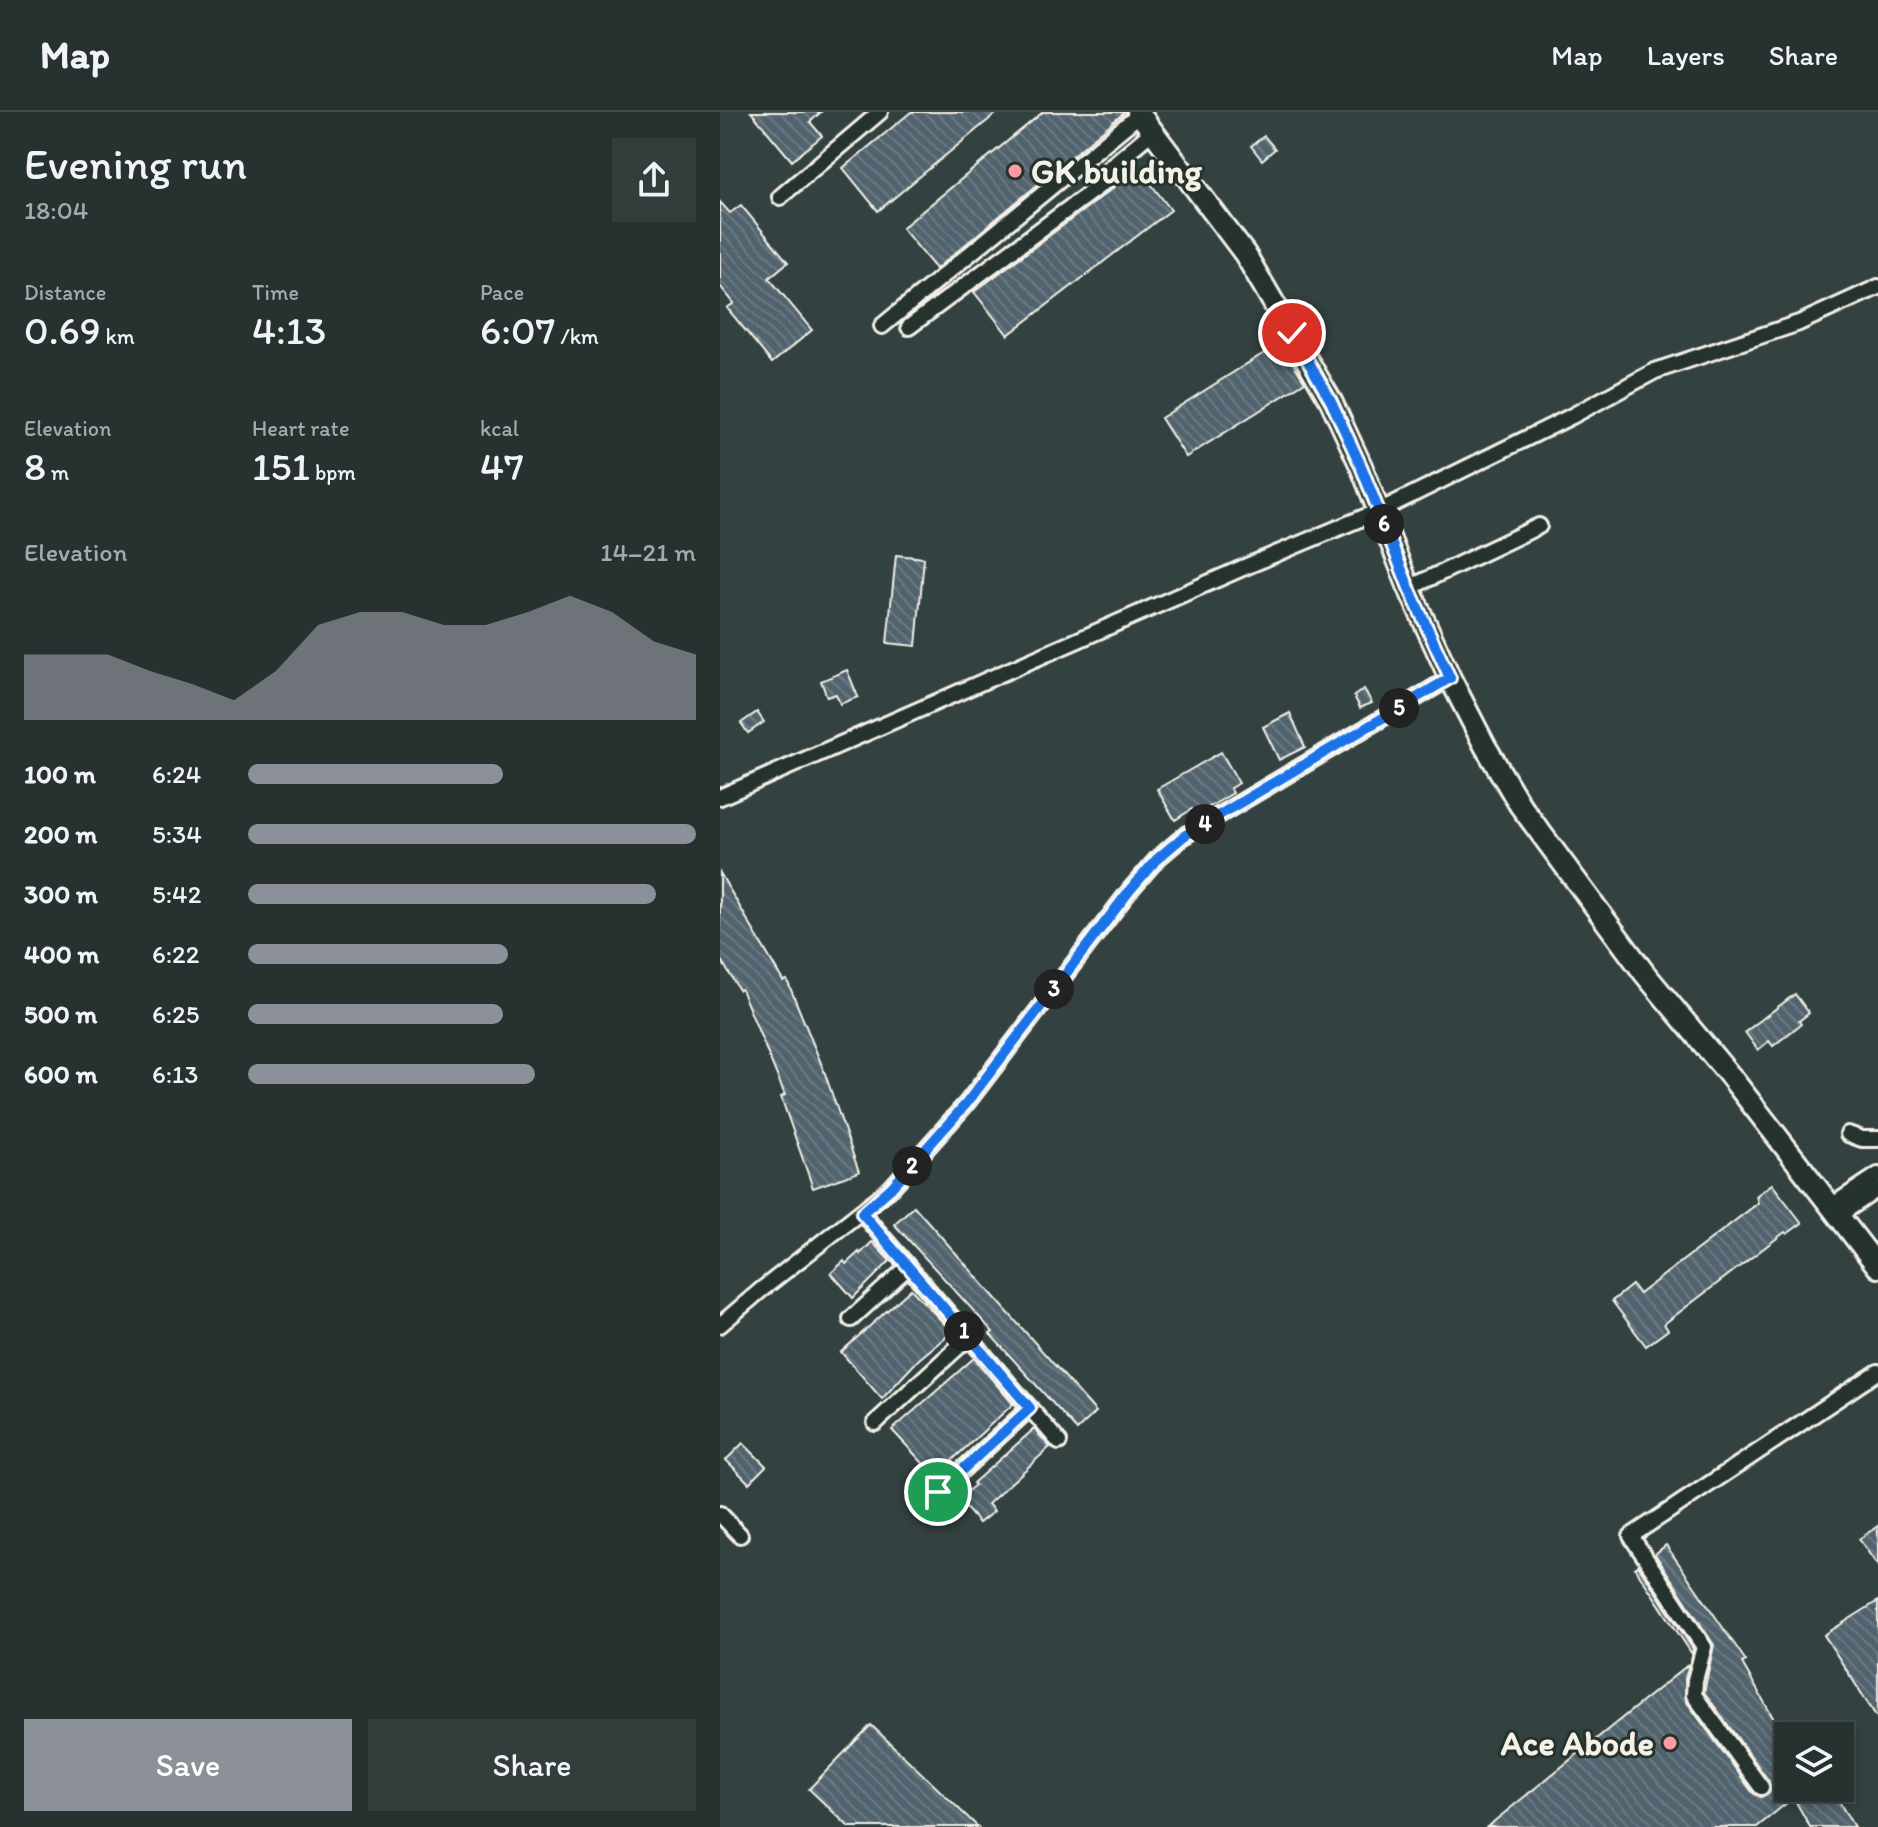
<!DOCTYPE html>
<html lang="en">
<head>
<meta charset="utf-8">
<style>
	:root { --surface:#263130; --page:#323d3c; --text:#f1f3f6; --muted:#a4a9ab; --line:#424c4c; --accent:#8c9099 }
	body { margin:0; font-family:Itim,sans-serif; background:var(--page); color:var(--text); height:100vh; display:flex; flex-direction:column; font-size:30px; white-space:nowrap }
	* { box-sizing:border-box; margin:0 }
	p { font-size:26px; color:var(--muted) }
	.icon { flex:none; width:44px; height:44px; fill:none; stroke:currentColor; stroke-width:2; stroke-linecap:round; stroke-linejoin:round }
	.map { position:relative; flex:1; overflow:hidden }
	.details { display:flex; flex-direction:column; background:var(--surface); width:720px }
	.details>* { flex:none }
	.fabs { position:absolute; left:1054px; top:1610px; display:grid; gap:16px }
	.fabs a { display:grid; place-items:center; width:80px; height:80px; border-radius:0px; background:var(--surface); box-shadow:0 4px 12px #0003,0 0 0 2px var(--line); font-size:40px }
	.pin { position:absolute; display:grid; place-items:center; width:68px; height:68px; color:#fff; margin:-34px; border:4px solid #fff; border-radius:50%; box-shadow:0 2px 8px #0007 }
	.km { position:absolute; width:40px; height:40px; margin:-20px; border-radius:50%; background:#222; color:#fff; font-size:22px; line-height:40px; text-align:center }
	.round { display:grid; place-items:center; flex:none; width:84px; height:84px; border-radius:0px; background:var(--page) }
	.overview { display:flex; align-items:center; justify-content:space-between; height:136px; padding:0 24px }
	h1 { font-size:44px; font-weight:600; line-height:60px }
	.metrics { display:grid; grid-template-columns:repeat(3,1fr); gap:12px; height:136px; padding:8px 24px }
	.metrics div { display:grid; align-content:center }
	.metrics b { font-size:40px; font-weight:600 }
	.metrics small { font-size:22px; font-weight:400 }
	.metrics p { font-size:22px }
	.chart { height:224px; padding:16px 24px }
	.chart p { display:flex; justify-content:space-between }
	.chart svg { width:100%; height:144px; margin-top:8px; fill:var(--accent); opacity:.7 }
	.cta { display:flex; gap:16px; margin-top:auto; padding:16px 24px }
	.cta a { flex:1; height:92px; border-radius:0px; background:var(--accent); color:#fff; font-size:32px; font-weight:600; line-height:92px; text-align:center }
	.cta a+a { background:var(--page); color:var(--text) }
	ul { padding:0 24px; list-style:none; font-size:26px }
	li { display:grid; grid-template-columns:128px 96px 1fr; align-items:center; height:60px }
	li i { height:20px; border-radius:10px; background:var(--accent) }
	header { display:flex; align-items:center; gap:48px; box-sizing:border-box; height:112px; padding:0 40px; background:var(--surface); border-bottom:2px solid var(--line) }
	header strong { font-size:38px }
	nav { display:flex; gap:44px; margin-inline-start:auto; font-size:28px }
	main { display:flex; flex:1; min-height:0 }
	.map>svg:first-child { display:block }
	.building { fill:url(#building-back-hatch); stroke:#f4f1e8; stroke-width:2 }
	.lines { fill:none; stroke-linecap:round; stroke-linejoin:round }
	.minor-casing { stroke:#f4f1e8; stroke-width:20 }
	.secondary-casing { stroke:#f4f1e8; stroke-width:26 }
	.minor { stroke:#26332d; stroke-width:14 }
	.secondary { stroke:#26332d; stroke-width:20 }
	.route-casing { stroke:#fff; stroke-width:16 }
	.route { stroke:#1a73e8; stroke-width:10 }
	.poi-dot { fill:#ff9aa2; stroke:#26332d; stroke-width:3 }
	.labels { text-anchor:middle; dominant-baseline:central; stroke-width:6; stroke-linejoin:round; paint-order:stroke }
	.poi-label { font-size:34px; font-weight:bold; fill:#f4f1e8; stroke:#26332d; text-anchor:start }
</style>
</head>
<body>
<header>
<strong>Map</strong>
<nav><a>Map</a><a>Layers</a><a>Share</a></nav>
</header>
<main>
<section class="details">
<div class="overview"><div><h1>Evening run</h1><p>18:04</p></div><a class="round"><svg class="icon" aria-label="share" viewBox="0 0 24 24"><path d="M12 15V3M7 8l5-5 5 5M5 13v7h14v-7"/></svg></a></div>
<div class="metrics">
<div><p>Distance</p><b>0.69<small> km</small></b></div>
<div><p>Time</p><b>4:13</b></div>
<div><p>Pace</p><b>6:07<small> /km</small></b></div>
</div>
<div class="metrics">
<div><p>Elevation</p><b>8<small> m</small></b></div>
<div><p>Heart rate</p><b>151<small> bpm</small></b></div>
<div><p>kcal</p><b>47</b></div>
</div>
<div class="chart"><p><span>Elevation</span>14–21 m</p>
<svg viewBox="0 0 160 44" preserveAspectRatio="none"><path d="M0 44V24L10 24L20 24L30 29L40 33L50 38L60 29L70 15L80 11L90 11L100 15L110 15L120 11L130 6L140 11L150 20L160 24V44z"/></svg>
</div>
<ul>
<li><b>100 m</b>6:24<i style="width:57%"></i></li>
<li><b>200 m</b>5:34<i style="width:100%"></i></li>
<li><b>300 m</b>5:42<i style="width:91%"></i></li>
<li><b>400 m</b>6:22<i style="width:58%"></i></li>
<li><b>500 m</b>6:25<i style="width:57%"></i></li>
<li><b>600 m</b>6:13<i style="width:64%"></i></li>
</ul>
<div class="cta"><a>Save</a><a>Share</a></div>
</section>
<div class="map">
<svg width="1158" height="1715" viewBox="0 0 1158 1715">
	<defs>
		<pattern id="building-back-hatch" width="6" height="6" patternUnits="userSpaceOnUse" patternTransform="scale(2)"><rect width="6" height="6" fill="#51636e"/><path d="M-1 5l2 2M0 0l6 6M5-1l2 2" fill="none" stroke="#6b7a83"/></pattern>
	</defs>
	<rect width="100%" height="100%" fill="#334140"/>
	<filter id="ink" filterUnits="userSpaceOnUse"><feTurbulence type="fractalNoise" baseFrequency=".0125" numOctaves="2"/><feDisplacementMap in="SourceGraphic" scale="16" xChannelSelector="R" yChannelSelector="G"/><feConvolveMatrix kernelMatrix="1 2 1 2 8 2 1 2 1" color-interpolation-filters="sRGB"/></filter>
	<g filter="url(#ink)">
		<g class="building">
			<polygon points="31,0 101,0 90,10 102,24 72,49"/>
			<polygon points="191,0 278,0 158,99 123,56"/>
			<polygon points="323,0 405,0 216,157 182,116"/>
			<polygon points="544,24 555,37 542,48 531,34"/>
			<polygon points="417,54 451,98 288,223 254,180 393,76 397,70"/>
			<polygon points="0,90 10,101 21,93 68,150 49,166 92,218 52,251 7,196 14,191 0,174"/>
			<polygon points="560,231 585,270 466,345 441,306"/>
			<polygon points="176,443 204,446 196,534 167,531"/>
			<polygon points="127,558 138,585 120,592 116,582 107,585 101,569"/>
			<polygon points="644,577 652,591 640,596 634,584"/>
			<polygon points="37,600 44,610 28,621 21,611"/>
			<polygon points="570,601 585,635 559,648 543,615"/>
			<polygon points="501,640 519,671 510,676 513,681 476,703 472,697 455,708 437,677"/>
			<polygon points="0,761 63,869 67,868 103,956 139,1060 93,1076 61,985 65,983 21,877 19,878 0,846"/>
			<polygon points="1075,882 1089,901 1079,909 1081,912 1053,934 1049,929 1038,938 1025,920"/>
			<polygon points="1052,1072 1082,1111 1067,1122 1065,1120 944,1212 948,1218 926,1234 892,1189 912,1173 919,1182 1038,1091 1036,1084"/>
			<polygon points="194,1094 376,1300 357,1318 270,1222 273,1220 174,1112"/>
			<polygon points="152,1130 170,1149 133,1186 111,1161 124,1149 126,1152 139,1140 140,1142"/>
			<polygon points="191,1177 232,1220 199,1247 162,1287 121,1240"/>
			<polygon points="254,1246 293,1292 215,1364 172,1318"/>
			<polygon points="314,1317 330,1335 268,1392 274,1399 259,1411 238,1387 255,1373 253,1371"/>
			<polygon points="23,1331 46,1354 29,1371 6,1348"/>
			<polygon points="1158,1414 1158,1454 1139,1427"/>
			<polygon points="946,1433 1026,1549 1022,1551 1068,1632 1068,1690 1037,1715 767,1715 969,1552 965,1567 966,1589 1033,1681 1041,1685 1050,1680 1049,1669 984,1580 994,1533 935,1442"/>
			<polygon points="918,1453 973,1537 972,1542 915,1456"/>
			<polygon points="1158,1489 1158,1607 1104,1523"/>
			<polygon points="151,1613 258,1715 129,1715 89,1677"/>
			<polygon points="1100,1676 1111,1676 1134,1715 1090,1715 1076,1690"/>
		</g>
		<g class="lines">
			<defs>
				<g id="minor">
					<polyline points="60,85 160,0"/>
					<polyline points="162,214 420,2"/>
					<polyline points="189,215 387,68 386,62 390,55 433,19"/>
					<polyline points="689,476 819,414"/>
					<polyline points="0,685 527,454 659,399 852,304 935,259 1079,211 1158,175"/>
					<polyline points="1128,1022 1142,1027 1158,1027"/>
					<polyline points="1111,1094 1158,1063"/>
					<polyline points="142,1101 339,1330"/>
					<polyline points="1118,1104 1158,1077"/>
					<polyline points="131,1207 188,1155"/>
					<polyline points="0,1213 41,1178 171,1076 246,992 410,778 437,747 464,724 730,566"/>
					<polyline points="155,1311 249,1225"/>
					<polyline points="218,1380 310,1296"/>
					<polyline points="0,1402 20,1423"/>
					<polyline points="1041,1675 974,1583 975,1568 984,1535 911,1424 1158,1260"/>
				</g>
				<polyline id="secondary" points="418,0 525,142 611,289 641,354 689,476 730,566 765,634 800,693 925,862 1011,965 1158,1155"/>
			</defs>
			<use href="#minor" class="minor-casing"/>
			<use href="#secondary" class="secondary-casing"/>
			<use href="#minor" class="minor"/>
			<use href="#secondary" class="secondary"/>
		</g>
	</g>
	<g class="lines" filter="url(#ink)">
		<defs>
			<polyline id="route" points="218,1380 310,1296 142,1101 171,1076 246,992 410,778 437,747 464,724 730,566 689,476 641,354 611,289 572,221"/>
		</defs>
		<use href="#route" class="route-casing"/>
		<use href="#route" class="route"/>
	</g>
	<g class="poi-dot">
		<circle cx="295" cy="59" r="8"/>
		<circle cx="950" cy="1631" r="8"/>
	</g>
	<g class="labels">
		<g class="poi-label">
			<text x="311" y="59">GK building</text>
			<text x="934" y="1631" text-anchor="end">Ace Abode</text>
		</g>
	</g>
</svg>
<div class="fabs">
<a><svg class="icon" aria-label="layers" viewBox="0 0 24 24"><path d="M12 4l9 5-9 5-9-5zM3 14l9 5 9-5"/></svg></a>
</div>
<div class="pin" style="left:218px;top:1380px;background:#1e9e55"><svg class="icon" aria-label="arrive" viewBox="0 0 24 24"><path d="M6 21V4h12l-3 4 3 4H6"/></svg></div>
<div class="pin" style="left:572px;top:221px;background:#d93025"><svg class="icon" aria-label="check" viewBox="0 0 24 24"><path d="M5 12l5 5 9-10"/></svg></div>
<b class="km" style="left:244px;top:1219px">1</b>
<b class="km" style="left:192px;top:1054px">2</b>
<b class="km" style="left:334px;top:877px">3</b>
<b class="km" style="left:485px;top:712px">4</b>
<b class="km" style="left:679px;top:596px">5</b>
<b class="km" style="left:664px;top:412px">6</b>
</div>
</main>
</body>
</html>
